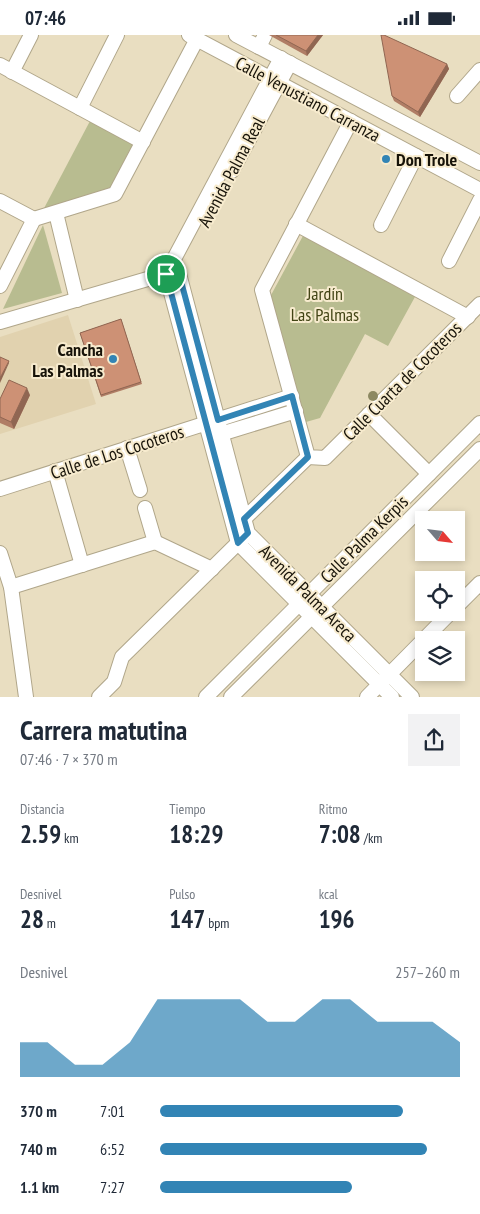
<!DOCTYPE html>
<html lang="es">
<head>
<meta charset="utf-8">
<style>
	:root { --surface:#fff; --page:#f2f2f3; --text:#1f2937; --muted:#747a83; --accent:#3284b5 }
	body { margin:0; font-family:"PT Sans Narrow",sans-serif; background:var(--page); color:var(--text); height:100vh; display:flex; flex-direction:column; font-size:19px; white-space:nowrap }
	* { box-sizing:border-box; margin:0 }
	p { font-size:16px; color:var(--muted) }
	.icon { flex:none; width:28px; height:28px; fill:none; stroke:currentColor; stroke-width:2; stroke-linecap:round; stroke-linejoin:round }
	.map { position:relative; height:662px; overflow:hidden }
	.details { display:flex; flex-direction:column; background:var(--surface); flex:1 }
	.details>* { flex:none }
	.needle { width:32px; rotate:118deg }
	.buttons { position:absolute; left:415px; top:476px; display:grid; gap:10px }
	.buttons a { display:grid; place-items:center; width:50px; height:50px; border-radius:0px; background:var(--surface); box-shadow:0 2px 8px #0003; font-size:25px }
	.pin { position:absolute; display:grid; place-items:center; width:42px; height:42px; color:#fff; margin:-21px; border:2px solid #fff; border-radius:50%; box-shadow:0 1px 5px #0007 }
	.round { display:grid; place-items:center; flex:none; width:52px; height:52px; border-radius:0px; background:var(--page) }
	.head { display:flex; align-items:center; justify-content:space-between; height:85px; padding:0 20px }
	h1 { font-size:28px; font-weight:800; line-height:38px }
	.figures { display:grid; grid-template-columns:repeat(3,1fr); gap:8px; height:85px; padding:5px 20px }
	.figures div { display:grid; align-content:center }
	.figures b { font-size:25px; font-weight:800 }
	.figures small { font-size:14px; font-weight:400 }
	.figures p { font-size:14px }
	.chart { height:140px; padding:10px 20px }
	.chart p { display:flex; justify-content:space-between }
	.chart svg { width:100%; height:90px; margin-top:5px; fill:var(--accent); opacity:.7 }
	ul { padding:0 20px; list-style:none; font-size:16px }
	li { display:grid; grid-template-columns:80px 60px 1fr; align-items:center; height:38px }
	li i { height:12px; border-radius:6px; background:var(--accent) }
	.status { display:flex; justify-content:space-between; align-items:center; height:35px; padding:0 25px; background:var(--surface); direction:ltr }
	.status svg { height:14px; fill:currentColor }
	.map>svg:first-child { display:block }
	.built { fill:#e1d2af }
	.green { fill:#b8bc90 }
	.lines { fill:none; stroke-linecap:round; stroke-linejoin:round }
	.minor-casing { stroke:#b0a68a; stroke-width:16 }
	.minor { stroke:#fff; stroke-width:14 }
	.tree { fill:#8d8962 }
	.wall { fill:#b07d65 }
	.shaded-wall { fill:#906652 }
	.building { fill:#cd9175; stroke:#906652 }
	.route-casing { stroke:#fff; stroke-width:10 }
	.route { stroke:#3284b5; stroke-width:6 }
	.poi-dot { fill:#3284b5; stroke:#f7ebce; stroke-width:2 }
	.labels { text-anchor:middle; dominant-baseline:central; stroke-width:4; stroke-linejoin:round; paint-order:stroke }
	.street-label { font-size:18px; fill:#171309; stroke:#f7ebce }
	.poi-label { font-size:18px; font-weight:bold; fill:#171309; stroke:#f7ebce; text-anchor:start }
	.park-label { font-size:18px; fill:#424415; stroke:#f7ebce }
</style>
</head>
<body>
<div class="status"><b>07:46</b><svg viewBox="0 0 49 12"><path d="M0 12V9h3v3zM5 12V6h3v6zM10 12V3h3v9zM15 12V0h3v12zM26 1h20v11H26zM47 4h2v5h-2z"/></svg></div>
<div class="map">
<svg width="480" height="662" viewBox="0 0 480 662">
	<rect width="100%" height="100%" fill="#e9dec1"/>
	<polygon class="built" points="68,280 96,369 0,399 0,302"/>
	<g class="green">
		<polygon points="90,86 133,109 110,153 41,179"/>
		<polygon points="43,190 62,258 3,274"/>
		<polygon points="304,199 416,260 388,311 365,299 320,383 306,387 270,262"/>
	</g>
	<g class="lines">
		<defs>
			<g id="minor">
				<polyline points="189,0 480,155"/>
				<polyline points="236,0 480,128"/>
				<polyline points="259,12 265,0"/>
				<polyline points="281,23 166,239 238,508 392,662"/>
				<polyline points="0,30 143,107"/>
				<polyline points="12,37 31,0"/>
				<polyline points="457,61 480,35"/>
				<polyline points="80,73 117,0"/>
				<polyline points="351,86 262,255 308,422 325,423 480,269"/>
				<polyline points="232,136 290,28"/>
				<polyline points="0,166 34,184"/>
				<polyline points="56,178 77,265"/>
				<polyline points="34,184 115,159 197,4"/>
				<polyline points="296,189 468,282"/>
				<polyline points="381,190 416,121"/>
				<polyline points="449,226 480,165"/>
				<polyline points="178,235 248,498 412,662"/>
				<polyline points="0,251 34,184"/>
				<polyline points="0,287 175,236"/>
				<polyline points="369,379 429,439"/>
				<polyline points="214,401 296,376"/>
				<polyline points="127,413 140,455"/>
				<polyline points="55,436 82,530"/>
				<polyline points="0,454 292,361"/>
				<polyline points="145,473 155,507"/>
				<polyline points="244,484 308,422"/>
				<polyline points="0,518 11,552 26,662"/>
				<polyline points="11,552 155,507 212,534"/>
				<polyline points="456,572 480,548"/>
				<polyline points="99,662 114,647 122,622 243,503"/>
				<polyline points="206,662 480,388"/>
				<polyline points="231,662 480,414"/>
				<polyline points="367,662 450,578"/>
			</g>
		</defs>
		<use href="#minor" class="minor-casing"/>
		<use href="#minor" class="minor"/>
	</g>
	<circle class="tree" cx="373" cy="361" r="5"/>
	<g class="wall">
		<polygon points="269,0 323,0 307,21"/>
		<polygon points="447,29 449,34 420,82 394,66 392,61"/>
		<polygon points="121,284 142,349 101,362 80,298"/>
		<polygon points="30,360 14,394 0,388 0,364"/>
	</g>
	<g class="shaded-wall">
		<polygon points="318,0 323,0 307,21 306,16"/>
		<polygon points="447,29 449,34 420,82 418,77"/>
		<polygon points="9,326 9,328 0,348 0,343"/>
		<polygon points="27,353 30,360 14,394 11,387"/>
	</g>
	<g class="building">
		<polygon points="276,0 318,0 306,16"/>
		<polygon points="381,0 384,0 447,29 418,77 392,61"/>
		<polygon points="121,284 141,347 101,360 80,298"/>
		<polygon points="0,322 9,326 0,343"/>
		<polygon points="9,345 27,353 11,387 0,382 0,364"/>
	</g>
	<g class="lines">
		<defs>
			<polygon id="route" points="178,235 218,385 292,361 308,422 244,484 248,498 238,508 166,239"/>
		</defs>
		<use href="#route" class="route-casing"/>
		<use href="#route" class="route"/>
	</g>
	<g class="poi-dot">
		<circle cx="386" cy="124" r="5"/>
		<circle cx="113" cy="324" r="5"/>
	</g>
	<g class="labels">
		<g class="street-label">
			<text transform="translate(308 64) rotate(28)">Calle Venustiano Carranza</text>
			<text transform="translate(231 137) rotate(-62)">Avenida Palma Real</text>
			<text transform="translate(402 346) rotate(-45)">Calle Cuarta de Cocoteros</text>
			<text transform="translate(117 417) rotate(-18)">Calle de Los Cocoteros</text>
			<text transform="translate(364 504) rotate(-45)">Calle Palma Kerpis</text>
			<text transform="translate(308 558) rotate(45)">Avenida Palma Areca</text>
		</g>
		<g class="poi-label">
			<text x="396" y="124">Don Trole</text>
			<text x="103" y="314" text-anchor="end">Cancha<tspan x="103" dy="21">Las Palmas</tspan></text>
		</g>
		<g class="park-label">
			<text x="325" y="258">Jardín<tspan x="325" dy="21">Las Palmas</tspan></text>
		</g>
	</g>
</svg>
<div class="buttons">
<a><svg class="needle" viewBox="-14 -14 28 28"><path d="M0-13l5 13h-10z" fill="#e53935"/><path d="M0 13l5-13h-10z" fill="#747a83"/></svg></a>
<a><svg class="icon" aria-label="locate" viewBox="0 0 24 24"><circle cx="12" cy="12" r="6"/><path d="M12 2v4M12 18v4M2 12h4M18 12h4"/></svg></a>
<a><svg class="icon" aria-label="layers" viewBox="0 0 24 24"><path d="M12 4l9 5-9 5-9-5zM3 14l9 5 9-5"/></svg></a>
</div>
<div class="pin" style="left:166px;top:239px;background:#1e9e55"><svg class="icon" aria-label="arrive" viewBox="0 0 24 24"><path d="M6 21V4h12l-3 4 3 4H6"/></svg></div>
</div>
<section class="details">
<div class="head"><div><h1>Carrera matutina</h1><p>07:46 · 7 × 370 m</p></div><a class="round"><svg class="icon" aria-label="share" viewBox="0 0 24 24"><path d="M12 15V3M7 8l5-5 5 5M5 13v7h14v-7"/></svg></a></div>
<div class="figures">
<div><p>Distancia</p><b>2.59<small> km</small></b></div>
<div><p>Tiempo</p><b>18:29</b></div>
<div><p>Ritmo</p><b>7:08<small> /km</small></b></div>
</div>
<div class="figures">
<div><p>Desnivel</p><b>28<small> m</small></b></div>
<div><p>Pulso</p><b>147<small> bpm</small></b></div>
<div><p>kcal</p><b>196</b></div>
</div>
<div class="chart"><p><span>Desnivel</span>257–260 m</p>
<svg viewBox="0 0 160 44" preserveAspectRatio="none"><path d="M0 44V27L10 27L20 38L30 38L40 27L50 6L60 6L70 6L80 6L90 17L100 17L110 6L120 6L130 17L140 17L150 17L160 27V44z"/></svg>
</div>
<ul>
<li><b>370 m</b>7:01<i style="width:81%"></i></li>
<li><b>740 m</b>6:52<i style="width:89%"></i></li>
<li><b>1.1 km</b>7:27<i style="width:64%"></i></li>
</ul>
</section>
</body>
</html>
